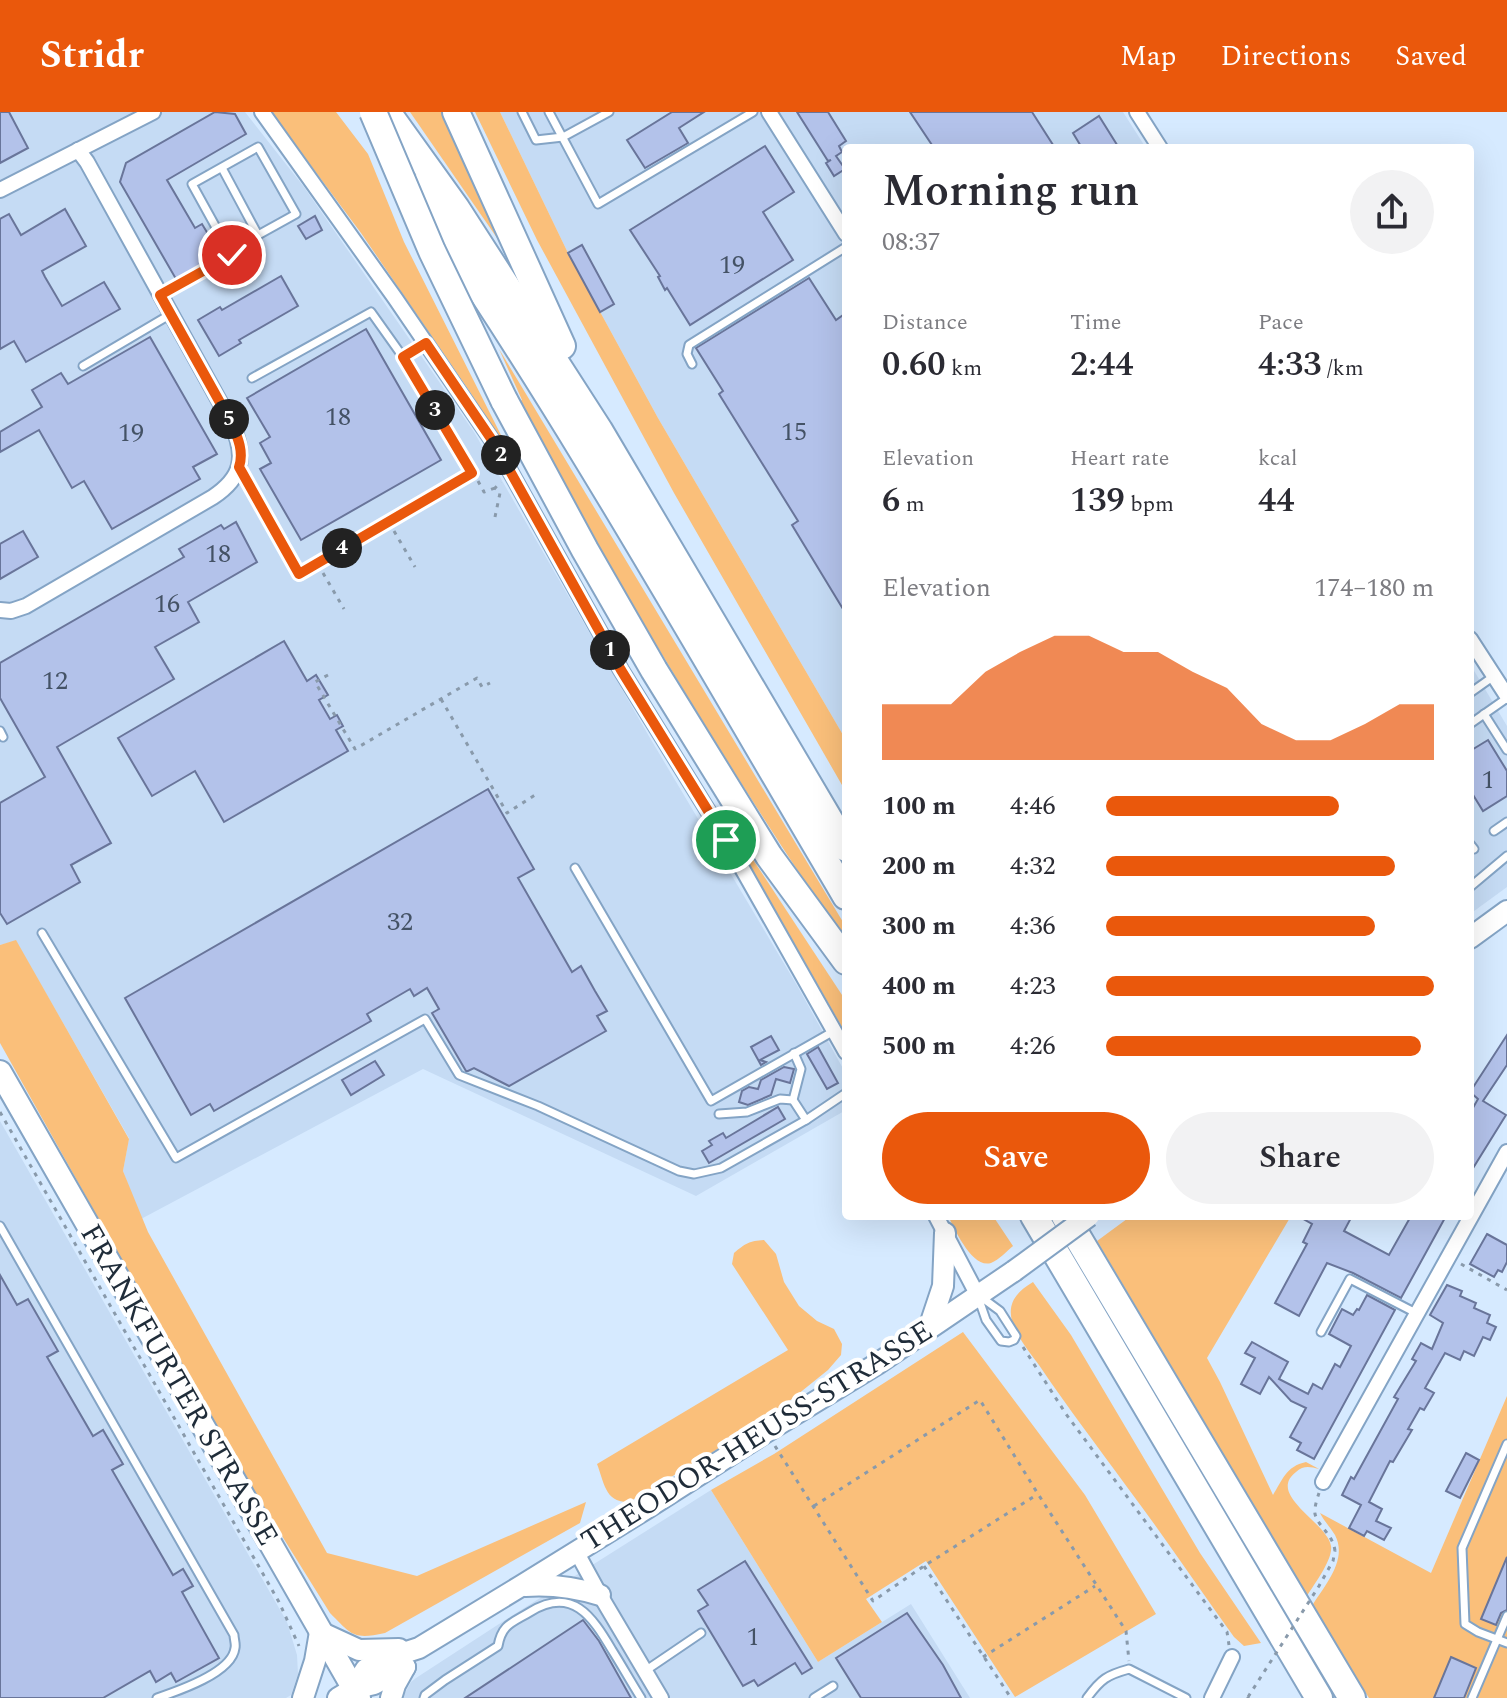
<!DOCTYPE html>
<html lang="en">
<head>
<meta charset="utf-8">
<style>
	:root { --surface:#fff; --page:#f2f2f3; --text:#2b2b33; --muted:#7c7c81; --accent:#ea580c }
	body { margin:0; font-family:Spectral,serif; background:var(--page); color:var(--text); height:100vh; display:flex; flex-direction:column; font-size:30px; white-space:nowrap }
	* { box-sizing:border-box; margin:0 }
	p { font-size:26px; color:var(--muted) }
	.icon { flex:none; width:44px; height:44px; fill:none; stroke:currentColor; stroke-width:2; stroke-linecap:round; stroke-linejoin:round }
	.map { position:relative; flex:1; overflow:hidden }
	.side { position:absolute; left:842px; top:32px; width:632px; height:1076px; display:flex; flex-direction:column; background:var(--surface); border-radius:8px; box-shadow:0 8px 32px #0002 }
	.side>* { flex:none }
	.pin { position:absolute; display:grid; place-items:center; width:68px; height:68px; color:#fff; margin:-34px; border:4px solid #fff; border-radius:50%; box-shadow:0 2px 8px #0007 }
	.km { position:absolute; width:40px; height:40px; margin:-20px; border-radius:50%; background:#222; color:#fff; font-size:22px; line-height:40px; text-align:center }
	.round { display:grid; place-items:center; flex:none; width:84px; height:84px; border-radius:42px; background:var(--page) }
	.overview { display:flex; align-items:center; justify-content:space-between; height:136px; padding:0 40px }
	h1 { font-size:44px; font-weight:600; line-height:60px }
	.stats { display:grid; grid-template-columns:repeat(3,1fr); gap:12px; height:136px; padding:8px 40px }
	.stats div { display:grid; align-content:center }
	.stats b { font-size:34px; font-weight:600 }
	.stats small { font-size:22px; font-weight:400 }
	.stats p { font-size:22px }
	.chart { height:224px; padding:16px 40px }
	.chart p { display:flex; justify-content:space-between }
	.chart svg { width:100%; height:144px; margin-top:8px; fill:var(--accent); opacity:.7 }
	.primary-button { display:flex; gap:16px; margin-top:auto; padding:16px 40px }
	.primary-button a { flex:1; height:92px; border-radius:48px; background:var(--accent); color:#fff; font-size:32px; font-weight:600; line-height:92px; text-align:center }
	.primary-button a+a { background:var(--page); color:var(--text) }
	ul { padding:0 40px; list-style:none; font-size:26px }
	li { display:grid; grid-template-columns:128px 96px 1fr; align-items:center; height:60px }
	li i { height:20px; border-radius:10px; background:var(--accent) }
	header { display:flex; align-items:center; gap:48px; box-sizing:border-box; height:112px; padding:0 40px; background:var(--accent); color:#fff }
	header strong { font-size:38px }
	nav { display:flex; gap:44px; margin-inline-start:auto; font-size:28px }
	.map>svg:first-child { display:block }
	.built { fill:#c5dbf4 }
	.green { fill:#fabf7a }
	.building { fill:#b3c2ea; stroke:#69759a; stroke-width:2 }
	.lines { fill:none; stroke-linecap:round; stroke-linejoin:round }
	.lane-casing { stroke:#84a4c5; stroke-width:11 }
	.street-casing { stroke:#84a4c5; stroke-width:18 }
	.secondary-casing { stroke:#84a4c5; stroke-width:24 }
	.primary-casing { stroke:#84a4c5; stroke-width:26 }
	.highway-casing { stroke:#84a4c5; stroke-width:30 }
	.path { stroke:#899aab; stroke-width:3; stroke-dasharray:4 6; stroke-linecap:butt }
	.lane { stroke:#fff; stroke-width:7 }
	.street { stroke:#fff; stroke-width:14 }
	.secondary { stroke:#fff; stroke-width:20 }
	.primary { stroke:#fff; stroke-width:22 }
	.highway { stroke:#fff; stroke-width:26 }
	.secondary-bridge-casing { stroke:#84a4c5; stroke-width:24; stroke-linecap:butt }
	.highway-bridge-casing { stroke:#84a4c5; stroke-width:30; stroke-linecap:butt }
	.path-bridge { stroke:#899aab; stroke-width:3; stroke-dasharray:4 6; stroke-linecap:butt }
	.secondary-bridge { stroke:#fff; stroke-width:20 }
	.highway-bridge { stroke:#fff; stroke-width:26 }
	.route-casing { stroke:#fff; stroke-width:16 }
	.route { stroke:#ea580c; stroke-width:10 }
	.labels { text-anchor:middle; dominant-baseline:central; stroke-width:8; stroke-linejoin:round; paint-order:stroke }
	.number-label { font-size:26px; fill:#445265 }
	.street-label { font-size:30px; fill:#1f2c39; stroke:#fff }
</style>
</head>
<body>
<header>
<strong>Stridr</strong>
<nav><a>Map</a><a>Directions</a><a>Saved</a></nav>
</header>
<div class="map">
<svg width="1507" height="1586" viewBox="0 0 1507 1586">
	<rect width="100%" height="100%" fill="#d6eaff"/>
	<g class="built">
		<polygon points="0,0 245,0 304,75 474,320 650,626 798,875 846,962 846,998 696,1084 423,957 141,1107 123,1059 129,1026 16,829 0,833"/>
		<polygon points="500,0 1123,0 1146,36 846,36 846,628 658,306 568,141"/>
		<polygon points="1470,552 1507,614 1507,775 1470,802"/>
		<polygon points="0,1009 287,1510 297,1543 298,1562 291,1583 286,1586 0,1586"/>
		<polygon points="711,1378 818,1550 911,1492 970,1586 402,1586 411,1570 416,1566 499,1512"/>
	</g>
	<g class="green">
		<polygon points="271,0 336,0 368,42 404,130 506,333 499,326 472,283 361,121"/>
		<polygon points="410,0 444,0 515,152"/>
		<polygon points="475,0 500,0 568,141 658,306 846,628 846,680 674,381 537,128"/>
		<path d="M499,237L846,815V831C727,656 619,475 517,290L522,288Z"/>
		<polygon points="746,737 846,889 846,922 743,743"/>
		<path d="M16,828L129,1027L123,1059L148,1120L327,1441L417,1464L586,1390L580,1411L385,1521C353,1528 352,1523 330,1501L224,1331L0,931V833Z"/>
		<path d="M948,1104H993L1013,1134C1007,1139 999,1148 991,1151C972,1157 955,1117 948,1104Z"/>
		<path d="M1131,1104H1291L1207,1246L1220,1270L1273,1383C1282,1369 1286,1354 1306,1350L1319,1357C1310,1355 1304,1353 1296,1360C1266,1383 1327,1410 1331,1434C1333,1448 1314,1472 1307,1484L1097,1129Z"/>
		<path d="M764,1128L776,1142L784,1170L799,1194L817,1209L834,1217L842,1232L841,1243L828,1258L787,1291L713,1340L629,1390C605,1391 604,1370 597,1352L788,1238L732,1152L734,1141C746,1131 749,1129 764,1128Z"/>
		<path d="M1033,1170L1071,1223L1200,1441L1261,1531L1244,1534L1234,1525C1198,1475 1164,1424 1127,1375C1098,1335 1068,1296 1041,1256C1031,1242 1017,1226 1012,1209C1007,1190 1018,1179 1033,1170Z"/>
		<polygon points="963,1220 1085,1383 1156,1502 1015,1585 926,1449 866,1487 882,1510 818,1550 711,1378 774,1342"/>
		<path d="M1507,1284V1586H1369L1312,1494C1325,1473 1348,1448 1335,1423C1330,1415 1324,1409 1320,1401L1431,1461Z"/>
	</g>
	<g class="building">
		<polygon points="0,0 9,0 28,36 0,51"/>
		<polygon points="215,0 235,2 246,22 167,68 195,116 202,112 220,142 176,167 120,70 126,51"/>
		<polygon points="672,0 704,0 679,16 688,31 645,56 627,28"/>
		<polygon points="797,0 828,0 846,29 839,34 842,40 836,44 845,57 834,64 826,51 831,48 828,49"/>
		<polygon points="910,0 1032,0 1055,36 934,36"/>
		<polygon points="1099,4 1119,36 1082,36 1073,21"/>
		<polygon points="765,34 794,80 763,100 793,148 690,213 667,176 665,178 658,165 660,164 630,118"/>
		<polygon points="65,97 86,134 42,159 45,165 62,194 104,170 120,197 26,250 14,229 0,237 0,107 9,102 21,123"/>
		<polygon points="315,104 322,118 306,127 298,114"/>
		<polygon points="582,133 614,192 600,200 568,141"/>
		<polygon points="281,164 298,194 239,228 241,231 219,244 198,208 220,195 222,198"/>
		<polygon points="809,166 836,208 846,201 846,502 792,413 798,409 719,282 723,279 696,236"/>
		<polygon points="366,217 441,348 301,428 260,357 271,351 260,331 270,325 247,286"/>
		<polygon points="150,225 217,342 193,355 200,367 112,417 84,369 72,376 39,318 0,340 0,320 42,295 32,278 61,261 68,272"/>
		<polygon points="236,410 257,450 188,490 199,510 155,535 174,567 57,635 111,731 71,753 80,770 7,812 0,801 0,691 45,665 0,586 0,551 184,445 179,437 221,413 224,417"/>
		<polygon points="23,419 38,445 0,467 0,432"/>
		<polygon points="284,529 307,569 316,563 328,583 319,588 330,607 337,603 343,614 336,618 348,639 224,710 195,659 152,684 118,626"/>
		<polygon points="1488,628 1507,659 1507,684 1483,699 1470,678 1470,639"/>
		<polygon points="488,677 534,757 518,766 572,860 581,854 595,879 607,899 597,904 606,919 509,974 474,956 468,959 466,959 432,901 439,897 427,876 414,884 410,877 367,902 371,909 214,999 210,992 191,1003 125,886"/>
		<polygon points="1507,923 1507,953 1483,989 1506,1003 1470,1061 1470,1001 1478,987 1470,980"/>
		<polygon points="771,924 779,938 760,948 766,950 761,953 751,935"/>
		<polygon points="818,935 838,971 827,977 807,942"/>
		<polygon points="375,949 384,963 351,983 342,968"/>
		<polygon points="784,955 794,957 790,971 776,967 771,983 748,993 739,990 742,979 749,975 758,977 761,968"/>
		<polygon points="778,995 785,1007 709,1051 702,1039 712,1033 709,1029 723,1021 726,1026"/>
		<polygon points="1298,1104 1352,1104 1344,1119 1389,1143 1411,1104 1446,1104 1401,1186 1353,1161 1327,1151 1299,1204 1275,1191 1307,1132 1303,1130 1312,1112"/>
		<polygon points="1487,1122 1507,1133 1507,1150 1502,1160 1498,1158 1494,1165 1470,1152"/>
		<polygon points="0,1163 17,1193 28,1187 58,1239 47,1245 93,1324 103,1318 123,1352 112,1358 173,1463 183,1457 193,1474 182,1480 219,1546 176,1570 171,1561 156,1570 150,1559 103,1586 0,1586"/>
		<polygon points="1447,1173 1462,1179 1460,1184 1476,1191 1474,1196 1490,1203 1487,1211 1496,1215 1490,1228 1483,1225 1474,1244 1464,1239 1460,1248 1445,1241 1425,1276 1434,1281 1424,1298 1420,1296 1408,1317 1412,1318 1393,1350 1390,1349 1369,1390 1382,1397 1376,1409 1391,1416 1384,1428 1367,1419 1364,1424 1349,1416 1361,1393 1342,1383 1351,1365 1354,1367 1398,1287 1394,1285 1416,1249 1412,1247 1421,1231 1432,1237 1443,1211 1430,1203"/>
		<polygon points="1367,1183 1395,1198 1314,1347 1297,1338 1301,1331 1290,1325 1306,1296 1291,1289 1269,1265 1260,1282 1241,1272 1255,1246 1245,1241 1252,1230 1288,1250 1279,1267 1308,1282 1313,1272 1322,1277 1335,1252 1340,1255 1351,1234 1329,1222 1342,1197 1353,1203 1357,1197 1359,1198"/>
		<polygon points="1466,1341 1479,1348 1460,1386 1446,1379"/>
		<polygon points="1507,1445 1507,1498 1501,1501 1496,1513 1481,1507"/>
		<polygon points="745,1449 812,1556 802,1562 795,1551 758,1574 754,1568 743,1574 698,1499 708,1493 698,1478"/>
		<polygon points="907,1501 943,1553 961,1586 861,1586 836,1546"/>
		<polygon points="583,1508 599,1529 631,1586 465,1586"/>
		<polygon points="1451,1545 1476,1556 1464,1586 1434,1586"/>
	</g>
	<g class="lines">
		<defs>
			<g id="lane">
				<polyline points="522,0 536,28 563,25 609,0"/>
				<polyline points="549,0 598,92 753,0"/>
				<polyline points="222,56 258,123"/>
				<polyline points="160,183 232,143 229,139 296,102 258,35 192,72 229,139"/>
				<polyline points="692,252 687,242 689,233 846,135"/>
				<polyline points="83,254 171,202"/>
				<polyline points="252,266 371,200 403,245"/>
				<polyline points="239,355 299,462 472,361 403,245 426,231"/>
				<polyline points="1470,581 1494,564"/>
				<polyline points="1484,602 1507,638"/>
				<polyline points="1470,612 1507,586"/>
				<polyline points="0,619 3,625"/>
				<polyline points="1494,719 1507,710"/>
				<polyline points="1470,732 1474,737"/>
				<polyline points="575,756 711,989 834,919"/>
				<polyline points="1470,775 1507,744"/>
				<polyline points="42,821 176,1046 425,907 459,963 538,994 679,1059 694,1062 721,1056 806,1008 846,981"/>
				<polyline points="794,941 801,957 793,988 806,1008"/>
				<polyline points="719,1002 747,1000 780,987 793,988"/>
				<path d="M0,1114L234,1523C234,1527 236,1532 235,1536C232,1561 178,1579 157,1586"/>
				<polygon points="977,1182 1000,1199 1016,1224 1014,1228 1009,1230 1001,1229 986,1208"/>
				<polyline points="1321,1220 1350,1167 1416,1201"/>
				<polyline points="1507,1332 1462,1436 1465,1512 1478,1520 1507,1531"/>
				<polyline points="645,1559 701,1521"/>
				<path d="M424,1586L425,1583L445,1568L498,1534C502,1512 512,1511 530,1500C572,1474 592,1504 612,1538C622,1554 631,1570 641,1586"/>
				<polyline points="814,1586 833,1574"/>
				<path d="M1087,1586C1101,1567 1107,1563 1129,1557L1186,1586"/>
				<polyline points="1472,1586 1507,1504"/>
			</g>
			<g id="street">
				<polyline points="262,0 395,186 496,334 621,558 726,728 846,940"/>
				<polyline points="769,0 846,122"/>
				<polyline points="1137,0 1160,36"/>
				<polyline points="0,78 153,0"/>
				<path d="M0,498L11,499L26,494L213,385C243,365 246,345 232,312L87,50L78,38"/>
				<polyline points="1470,527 1507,584"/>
				<polyline points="936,1104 977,1182"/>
				<polyline points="1323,1370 1507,1040"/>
				<polyline points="576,1439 600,1483 661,1586"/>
				<polyline points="1212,1586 1232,1545"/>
			</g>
			<g id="secondary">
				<polyline points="1470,826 1507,799"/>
				<polyline points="929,1216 943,1174 945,1121"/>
				<path d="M525,1474C552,1472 574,1475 600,1483"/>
				<polyline points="353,1577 366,1557 391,1545 419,1536 521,1474 647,1396 766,1320 877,1252 1014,1159"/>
				<polyline points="303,1586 315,1549 320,1520 359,1538 399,1537"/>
				<polyline points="338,1586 353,1577 374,1572 405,1555"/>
				<polyline points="391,1586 395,1573 405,1555"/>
			</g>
			<polyline id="primary" points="0,960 359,1586"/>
			<g id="highway">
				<polyline points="387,0 456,96 599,318 846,736"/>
				<polyline points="456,0 562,234"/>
				<path d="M412,75C569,303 705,546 846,784"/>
				<polyline points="504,288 585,438 654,558 769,744 846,849"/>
				<polyline points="1034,1104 1319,1586"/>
				<polyline points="1065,1104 1352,1586"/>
			</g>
		</defs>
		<use href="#lane" class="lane-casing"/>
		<use href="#street" class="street-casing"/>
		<use href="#secondary" class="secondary-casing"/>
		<use href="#primary" class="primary-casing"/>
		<use href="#highway" class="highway-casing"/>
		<g class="path">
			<polyline points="478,369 484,380 495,376"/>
			<polyline points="495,405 500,381 495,376 501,370"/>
			<polyline points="394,419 415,455"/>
			<polyline points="323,461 344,497"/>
			<polyline points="328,563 315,570 355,637 477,566 482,575 490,571"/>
			<polyline points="441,587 507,701 535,683"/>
			<polyline points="0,1000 279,1490 299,1534"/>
			<polyline points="1461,1152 1507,1178"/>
			<polyline points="1023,1235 1066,1302 1227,1520 1229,1533"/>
			<polyline points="775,1334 873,1489 924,1454 1038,1382"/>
			<path d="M1319,1381C1317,1387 1314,1396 1315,1402C1319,1416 1333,1422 1335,1439"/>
			<polyline points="814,1394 980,1288 1038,1382 1126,1519 1129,1549"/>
			<polyline points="924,1454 1011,1586"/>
			<polyline points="983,1545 1095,1474"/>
			<polyline points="1248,1586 1248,1585"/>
		</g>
		<use href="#lane" class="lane"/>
		<use href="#street" class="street"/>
		<use href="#secondary" class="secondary"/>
		<use href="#primary" class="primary"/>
		<use href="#highway" class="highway"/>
		<defs>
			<polyline id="secondary-bridge" points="1014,1159 1089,1104"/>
			<polyline id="highway-bridge" points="373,0 432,139 504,288"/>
		</defs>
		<use href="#secondary-bridge" class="secondary-bridge-casing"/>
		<use href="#highway-bridge" class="highway-bridge-casing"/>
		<polyline class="path-bridge" points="1248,1585 1319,1474 1333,1449 1335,1439"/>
		<use href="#secondary-bridge" class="secondary-bridge"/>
		<use href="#highway-bridge" class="highway-bridge"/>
	</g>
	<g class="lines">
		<defs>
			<path id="route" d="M232,143L160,183L232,312C238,326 244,340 239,355L299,462L472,361L403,245L426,231L496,334L621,558L726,728"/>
		</defs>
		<use href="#route" class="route-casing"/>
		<use href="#route" class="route"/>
	</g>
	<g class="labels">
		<g class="number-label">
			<text x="732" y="153">19</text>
			<text x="338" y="305">18</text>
			<text x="794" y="320">15</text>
			<text x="131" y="321">19</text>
			<text x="218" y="442">18</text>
			<text x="167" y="492">16</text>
			<text x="55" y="569">12</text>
			<text x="1488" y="668">1</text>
			<text x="400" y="810">32</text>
			<text x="753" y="1525">1</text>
		</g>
		<g class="street-label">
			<text transform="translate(179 1273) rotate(60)">FRANKFURTER STRASSE</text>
			<text transform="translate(757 1324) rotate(-32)">THEODOR-HEUSS-STRASSE</text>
		</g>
	</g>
</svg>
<div class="pin" style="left:726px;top:728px;background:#1e9e55"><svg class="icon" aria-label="arrive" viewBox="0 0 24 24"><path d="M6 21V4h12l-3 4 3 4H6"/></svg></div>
<div class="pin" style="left:232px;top:143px;background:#d93025"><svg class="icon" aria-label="check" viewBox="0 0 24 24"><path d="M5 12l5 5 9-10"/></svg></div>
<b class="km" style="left:610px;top:538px">1</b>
<b class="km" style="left:501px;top:343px">2</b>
<b class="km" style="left:435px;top:298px">3</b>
<b class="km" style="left:342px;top:436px">4</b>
<b class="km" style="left:229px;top:307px">5</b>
<section class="side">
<div class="overview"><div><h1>Morning run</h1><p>08:37</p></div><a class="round"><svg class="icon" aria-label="share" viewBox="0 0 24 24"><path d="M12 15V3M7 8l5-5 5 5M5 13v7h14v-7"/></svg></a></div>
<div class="stats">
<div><p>Distance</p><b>0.60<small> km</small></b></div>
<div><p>Time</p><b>2:44</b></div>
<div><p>Pace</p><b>4:33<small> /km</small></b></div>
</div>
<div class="stats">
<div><p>Elevation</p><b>6<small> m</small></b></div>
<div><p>Heart rate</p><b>139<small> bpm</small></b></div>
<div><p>kcal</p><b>44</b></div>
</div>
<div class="chart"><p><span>Elevation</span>174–180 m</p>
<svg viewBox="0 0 160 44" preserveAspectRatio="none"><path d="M0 44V27L10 27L20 27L30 17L40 11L50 6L60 6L70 11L80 11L90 17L100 22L110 33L120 38L130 38L140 33L150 27L160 27V44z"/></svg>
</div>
<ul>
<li><b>100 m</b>4:46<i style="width:71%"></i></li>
<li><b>200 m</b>4:32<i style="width:88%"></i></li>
<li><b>300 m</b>4:36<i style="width:82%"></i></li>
<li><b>400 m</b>4:23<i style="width:100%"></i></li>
<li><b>500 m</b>4:26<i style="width:96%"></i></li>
</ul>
<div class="primary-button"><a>Save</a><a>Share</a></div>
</section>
</div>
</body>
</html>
